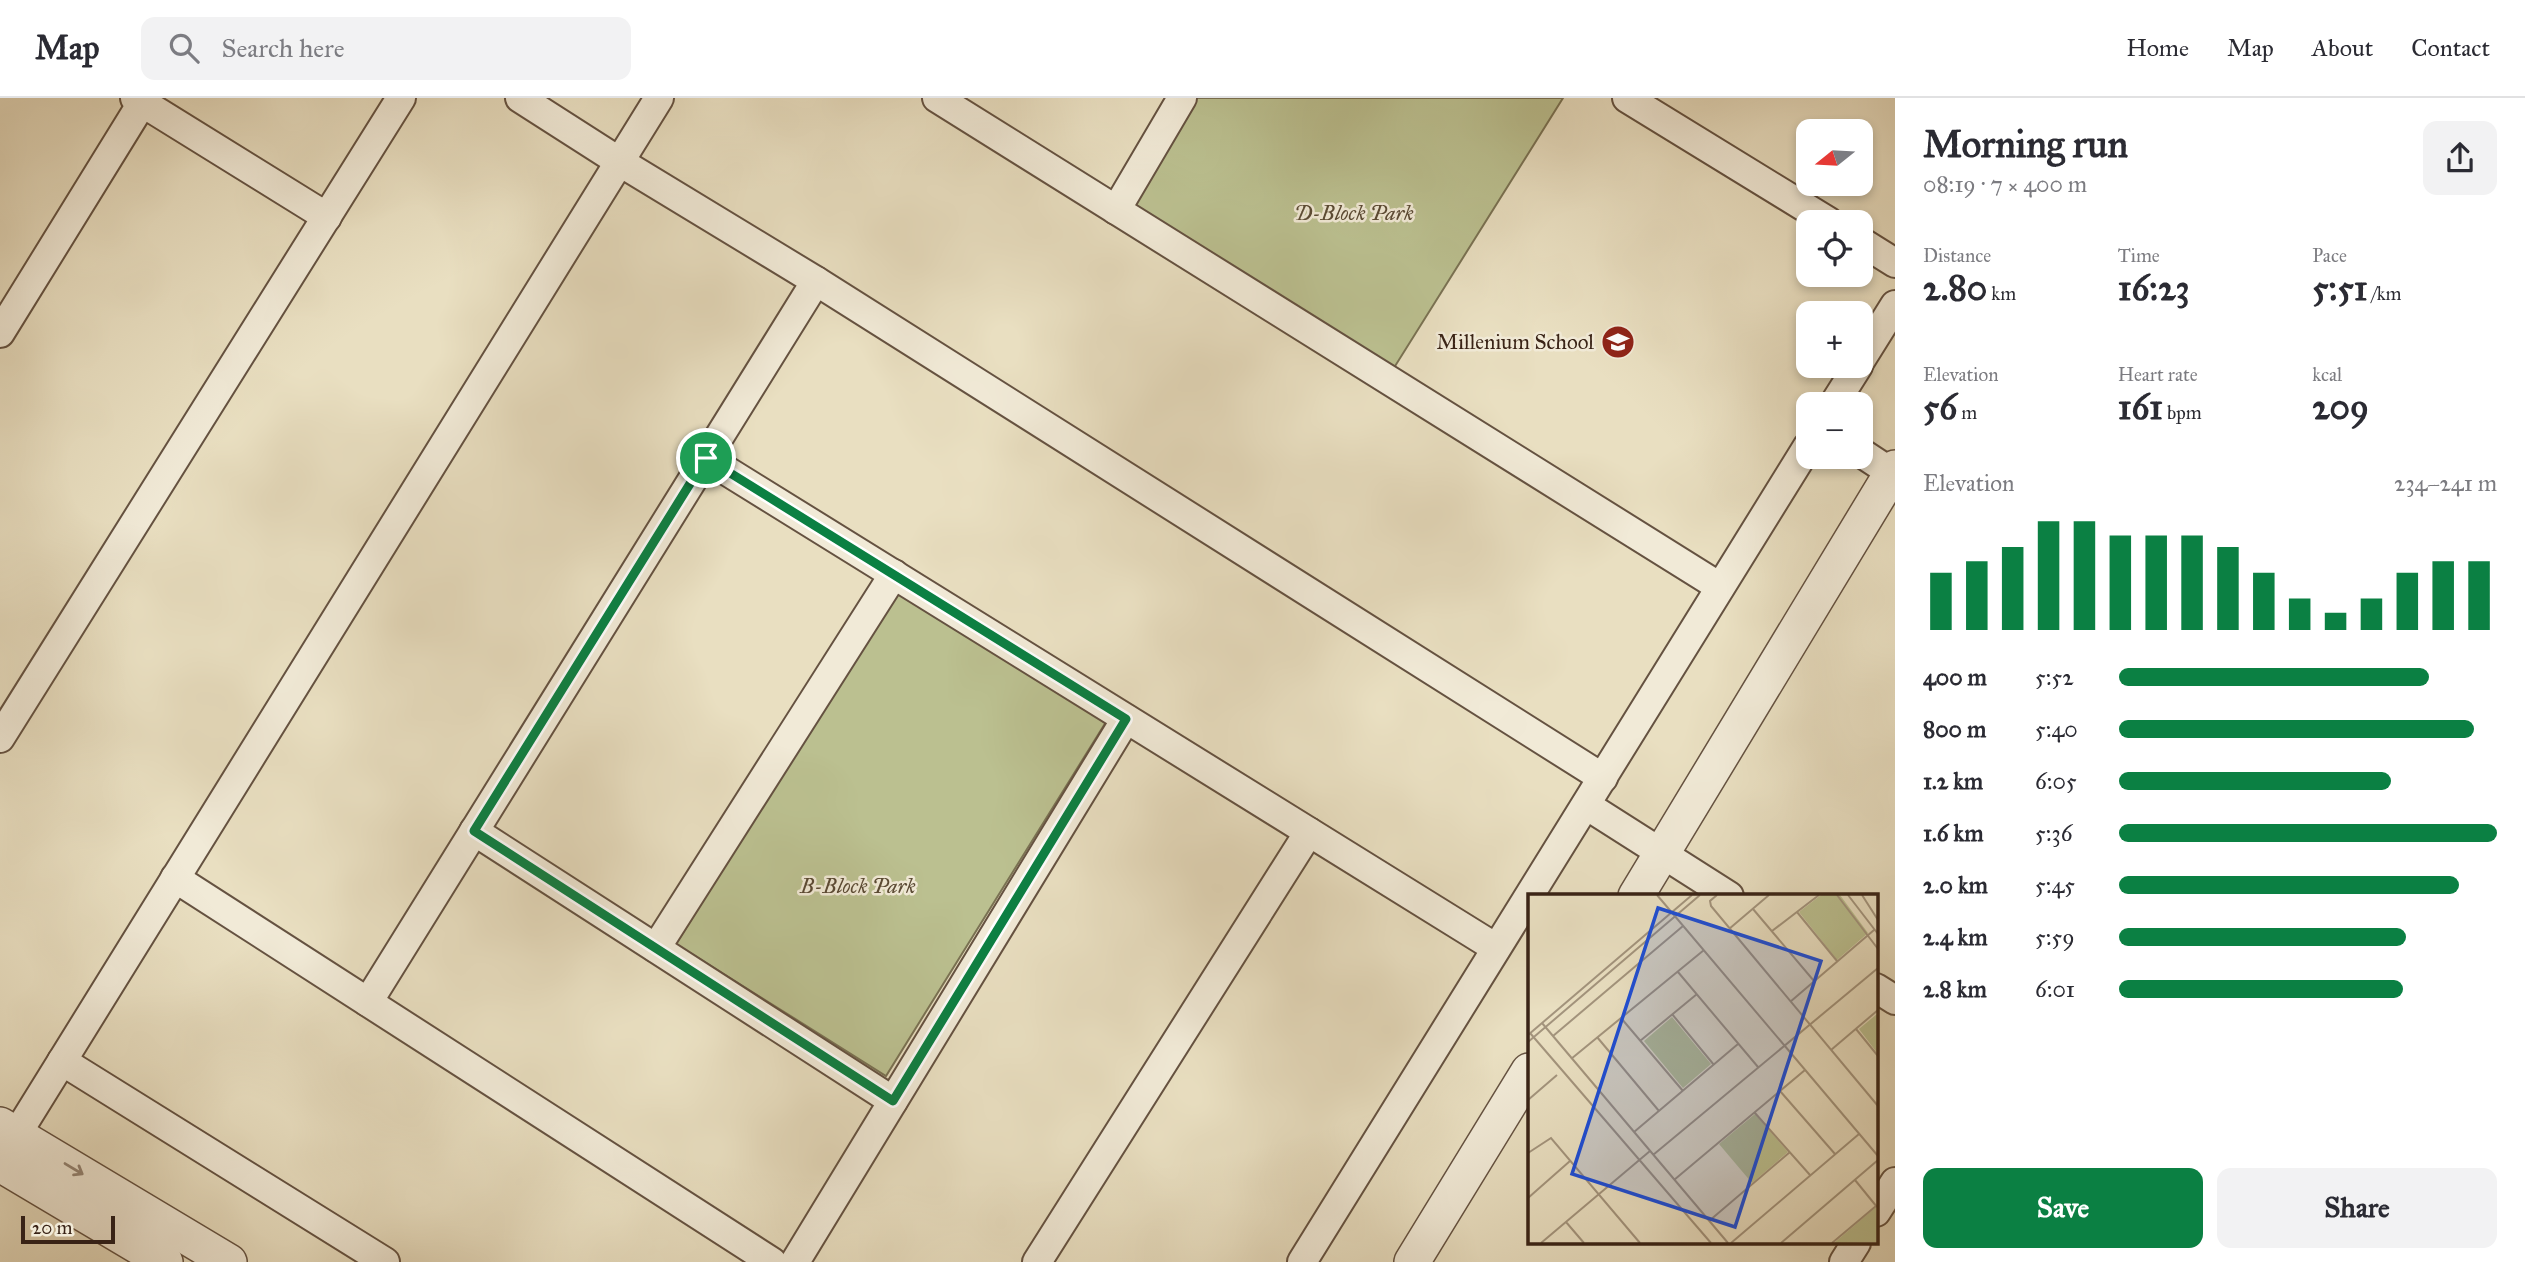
<!DOCTYPE html>
<html lang="en">
<head>
<meta charset="utf-8">
<style>
	:root { --surface:#fff; --page:#f2f2f3; --text:#2b2b33; --muted:#7c7c81; --line:#e1e1e2; --accent:#0b8043 }
	body { margin:0; font-family:"IM FELL Great Primer",serif; background:var(--page); color:var(--text); height:100vh; display:flex; flex-direction:column; font-size:26px; white-space:nowrap }
	* { box-sizing:border-box; margin:0 }
	p { font-size:23px; color:var(--muted) }
	.icon { flex:none; width:38px; height:38px; fill:none; stroke:currentColor; stroke-width:2; stroke-linecap:round; stroke-linejoin:round }
	.map { position:relative; flex:1; overflow:hidden }
	.sheet { display:flex; flex-direction:column; background:var(--surface); width:630px }
	.sheet>* { flex:none }
	.needle { width:46px; rotate:252deg }
	.tools { position:absolute; left:1796px; top:21px; display:grid; gap:14px }
	.tools a { display:grid; place-items:center; width:77px; height:77px; border-radius:14px; background:var(--surface); box-shadow:0 4px 10px #0003; font-size:35px }
	.scale { position:absolute; left:21px; bottom:18px; width:94px; box-sizing:border-box; padding-left:7px; border:4px solid #392316; border-top:0; font-size:19px; line-height:24px; white-space:nowrap; color:#392316; -webkit-text-stroke:5px #f1ead7; paint-order:stroke }
	.pin { position:absolute; display:grid; place-items:center; width:60px; height:60px; color:#fff; margin:-30px; border:4px solid #fff; border-radius:50%; box-shadow:0 2px 7px #0007 }
	.round { display:grid; place-items:center; flex:none; width:74px; height:74px; border-radius:14px; background:var(--page) }
	.overview { display:flex; align-items:center; justify-content:space-between; height:119px; padding:0 28px }
	h1 { font-size:38px; font-weight:700; line-height:52px }
	.metrics { display:grid; grid-template-columns:repeat(3,1fr); gap:10px; height:119px; padding:7px 28px }
	.metrics div { display:grid; align-content:center }
	.metrics b { font-size:35px; font-weight:700 }
	.metrics small { font-size:19px; font-weight:400 }
	.metrics p { font-size:19px }
	.chart { height:196px; padding:14px 28px }
	.chart p { display:flex; justify-content:space-between }
	.chart svg { width:100%; height:126px; margin-top:7px; stroke:var(--accent); stroke-width:6 }
	.primary-button { display:flex; gap:14px; margin-top:auto; padding:14px 28px }
	.primary-button a { flex:1; height:80px; border-radius:14px; background:var(--accent); color:#fff; font-size:28px; font-weight:700; line-height:80px; text-align:center }
	.primary-button a+a { background:var(--page); color:var(--text) }
	ul { padding:0 28px; list-style:none; font-size:23px }
	li { display:grid; grid-template-columns:112px 84px 1fr; align-items:center; height:52px }
	li i { height:18px; border-radius:9px; background:var(--accent) }
	header { display:flex; align-items:center; gap:42px; box-sizing:border-box; height:98px; padding:0 35px; background:var(--surface); border-bottom:2px solid var(--line) }
	header strong { font-size:33px }
	nav { display:flex; gap:38px; margin-inline-start:auto; font-size:24px }
	.search { width:490px; height:63px; background:var(--page); display:flex; align-items:center; gap:18px; box-sizing:border-box; padding:0 24px; border-radius:14px; color:var(--muted); font-size:26px }
	main { display:flex; flex:1; min-height:0 }
	.map>svg:first-child { display:block }
	.green { fill:#bbc090; stroke:#7a7253; stroke-width:2 }
	.lines { fill:none; stroke-linecap:round; stroke-linejoin:round }
	.minor-casing { stroke:#655241; stroke-width:32 }
	.tertiary-casing { stroke:#655241; stroke-width:38 }
	.minor { stroke:#f1ead7; stroke-width:28 }
	.tertiary { stroke:#f1ead7; stroke-width:35 }
	.oneway { stroke:#958676 }
	.route-casing { stroke:#fff; stroke-width:14 }
	.route { stroke:#0b8043; stroke-width:9 }
	.labels { text-anchor:middle; dominant-baseline:central; stroke-width:5; stroke-linejoin:round; paint-order:stroke }
	.park-label { font-size:21px; font-style:italic; fill:#5a4a34; stroke:#f1ead7 }
	.poi-label { font-size:21px; fill:#392316; stroke:#f1ead7; text-anchor:end }
	.inset-road { fill:none; stroke:#a3947d; stroke-width:2 }
	.view { fill:#1d4ed8; fill-opacity:0.15; stroke:#1d4ed8; stroke-width:3.5 }
	.inset-edge { fill:none; stroke:#392316; stroke-width:3.5 }
</style>
</head>
<body>
<header>
<strong>Map</strong>
<div class="search"><svg class="icon" aria-label="search" viewBox="0 0 24 24"><circle cx="10" cy="10" r="6"/><path d="M15 15l6 6"/></svg>Search here</div>
<nav><a>Home</a><a>Map</a><a>About</a><a>Contact</a></nav>
</header>
<main>
<div class="map">
<svg width="1895" height="1164" viewBox="0 0 1895 1164">
	<rect width="100%" height="100%" fill="#e9dfc1"/>
	<filter id="stains"><feTurbulence type="fractalNoise" baseFrequency=".00286" numOctaves="4"/><feColorMatrix values="0 0 0 0 .2 0 0 0 0 .09 0 0 0 0 .02 0 0 0 .5 -.17"/></filter>
	<radialGradient id="worn" r=".72"><stop offset=".6" stop-color="#630" stop-opacity="0"/><stop offset="1" stop-color="#630" stop-opacity=".3"/></radialGradient>
	<g class="green">
		<polygon points="1190,0 1563,0 1392,273 1124,110"/>
		<polygon points="895,494 1106,624 886,978 676,846"/>
	</g>
	<g class="lines">
		<defs>
			<g id="minor">
				<polyline points="135,0 327,119"/>
				<polyline points="520,0 620,64 816,183 1603,680"/>
				<polyline points="937,0 1720,489"/>
				<polyline points="1627,0 1829,124"/>
				<polyline points="1116,112 1182,0"/>
				<polyline points="1860,143 1895,165"/>
				<polyline points="0,235 142,5"/>
				<polyline points="1860,263 1895,207"/>
				<polyline points="1834,306 1858,268"/>
				<polyline points="1860,354 1892,375"/>
				<polyline points="706,360 1496,850"/>
				<polyline points="0,640 401,0"/>
				<polyline points="1586,707 1729,798"/>
				<polyline points="474,733 893,1003"/>
				<polyline points="175,780 772,1164"/>
				<polyline points="656,850 894,476"/>
				<polyline points="1876,890 1895,902"/>
				<polyline points="368,904 816,183"/>
				<polyline points="62,963 385,1164"/>
				<polyline points="5,1055 659,0"/>
				<polyline points="1876,1114 1895,1084"/>
				<polyline points="795,1164 1126,621"/>
				<polyline points="1037,1164 1309,734"/>
				<polyline points="1302,1164 1808,348"/>
				<polyline points="1844,1164 1856,1145"/>
			</g>
			<g id="tertiary">
				<polyline points="1636,798 1895,370"/>
				<polyline points="0,1027 229,1164"/>
				<polyline points="0,1066 165,1164"/>
				<polyline points="1412,1164 1529,973"/>
			</g>
		</defs>
		<use href="#minor" class="minor-casing"/>
		<use href="#tertiary" class="tertiary-casing"/>
		<use href="#minor" class="minor"/>
		<use href="#tertiary" class="tertiary"/>
	</g>
	<defs><path id="oneway-shaft" d="M-6 0H5M1.5-3L5.5 0L1.5 3" fill="none" stroke-width="1.6" stroke-linecap="round" stroke-linejoin="round" transform="scale(1.75)"/></defs>
	<use class="oneway" href="#oneway-shaft" transform="translate(74 1071) rotate(31)"/>
	<g class="lines">
		<defs>
			<polygon id="route" points="706,360 1126,621 893,1003 474,733"/>
		</defs>
		<use href="#route" class="route-casing"/>
		<use href="#route" class="route"/>
	</g>
	<defs>
		<symbol id="school-disc" viewBox="-11 -11 22 22"><circle r="9.5" fill="#8f2418" stroke="#f1ead7"/><path d="M0-5L7-2L0 1L-7-2ZM-4 1L0 2.5L4 1V4Q0 6-4 4Z" fill="#fff"/></symbol>
	</defs>
	<g fill-rule="evenodd">
		<use href="#school-disc" x="1599" y="225" width="38" height="38"/>
	</g>
	<g class="labels">
		<g class="park-label">
			<text x="1354" y="115">D-Block Park</text>
			<text x="858" y="788">B-Block Park</text>
		</g>
		<g class="poi-label">
			<text x="1594" y="244">Millenium School</text>
		</g>
	</g>
	<g transform="translate(1528 796)">
		<rect width="350" height="350" fill="#e9dfc1"/>
		<path d="M293,1H312L340,39L309,66L271,18ZM349,120L350,121V160L331,135ZM144,123L183,170L155,194L116,147ZM227,220L260,258L224,289L191,250ZM348,313L350,348L306,349Z" fill="#bbc090"/>
		<path class="inset-road" d="M129,1L350,262M189,1L182,7L183,12L350,212M309,1L350,55M320,1L350,40M334,1L350,26M225,15L286,87M269,18L309,67M201,35L241,1M244,37L291,1M150,78L230,173M262,108L346,36M144,120L186,171M93,124L155,197M14,129L200,349M328,135L350,162M2,139L183,349M0,141L164,1M25,142L155,32M69,143L131,217M112,147L169,100M0,148L172,1M303,156L350,116M43,165L176,56M252,197L307,260M0,206L29,181M227,219L282,281M106,238L210,150M0,259L23,244L112,349M125,261L350,74M146,286L277,176M327,286L349,313M0,304L42,267M181,327L262,258M38,328L56,349M13,349L122,257M203,349L331,240M253,349L350,266M304,349L348,312"/>
		<path class="view" d="M130,14L293,67L207,333L44,280Z"/>
		<rect width="350" height="350" class="inset-edge"/>
	</g>
	<rect width="100%" height="100%" filter="url(#stains)"/>
	<rect width="100%" height="100%" fill="url(#worn)"/>
</svg>
<div class="tools">
<a><svg class="needle" viewBox="-14 -14 28 28"><path d="M0-13l5 13h-10z" fill="#e53935"/><path d="M0 13l5-13h-10z" fill="#7c7c81"/></svg></a>
<a><svg class="icon" aria-label="locate" viewBox="0 0 24 24"><circle cx="12" cy="12" r="6"/><path d="M12 2v4M12 18v4M2 12h4M18 12h4"/></svg></a>
<a>+</a>
<a>−</a>
</div>
<div class="scale">20 m</div>
<div class="pin" style="left:706px;top:360px;background:#1e9e55"><svg class="icon" aria-label="arrive" viewBox="0 0 24 24"><path d="M6 21V4h12l-3 4 3 4H6"/></svg></div>
</div>
<section class="sheet">
<div class="overview"><div><h1>Morning run</h1><p>08:19 · 7 × 400 m</p></div><a class="round"><svg class="icon" aria-label="share" viewBox="0 0 24 24"><path d="M12 15V3M7 8l5-5 5 5M5 13v7h14v-7"/></svg></a></div>
<div class="metrics">
<div><p>Distance</p><b>2.80<small> km</small></b></div>
<div><p>Time</p><b>16:23</b></div>
<div><p>Pace</p><b>5:51<small> /km</small></b></div>
</div>
<div class="metrics">
<div><p>Elevation</p><b>56<small> m</small></b></div>
<div><p>Heart rate</p><b>161<small> bpm</small></b></div>
<div><p>kcal</p><b>209</b></div>
</div>
<div class="chart"><p><span>Elevation</span>234–241 m</p>
<svg viewBox="0 0 160 44" preserveAspectRatio="none"><path d="M5 44V24M15 44V20M25 44V15M35 44V6M45 44V6M55 44V11M65 44V11M75 44V11M85 44V15M95 44V24M105 44V33M115 44V38M125 44V33M135 44V24M145 44V20M155 44V20"/></svg>
</div>
<ul>
<li><b>400 m</b>5:52<i style="width:82%"></i></li>
<li><b>800 m</b>5:40<i style="width:94%"></i></li>
<li><b>1.2 km</b>6:05<i style="width:72%"></i></li>
<li><b>1.6 km</b>5:36<i style="width:100%"></i></li>
<li><b>2.0 km</b>5:45<i style="width:90%"></i></li>
<li><b>2.4 km</b>5:59<i style="width:76%"></i></li>
<li><b>2.8 km</b>6:01<i style="width:75%"></i></li>
</ul>
<div class="primary-button"><a>Save</a><a>Share</a></div>
</section>
</main>
</body>
</html>
